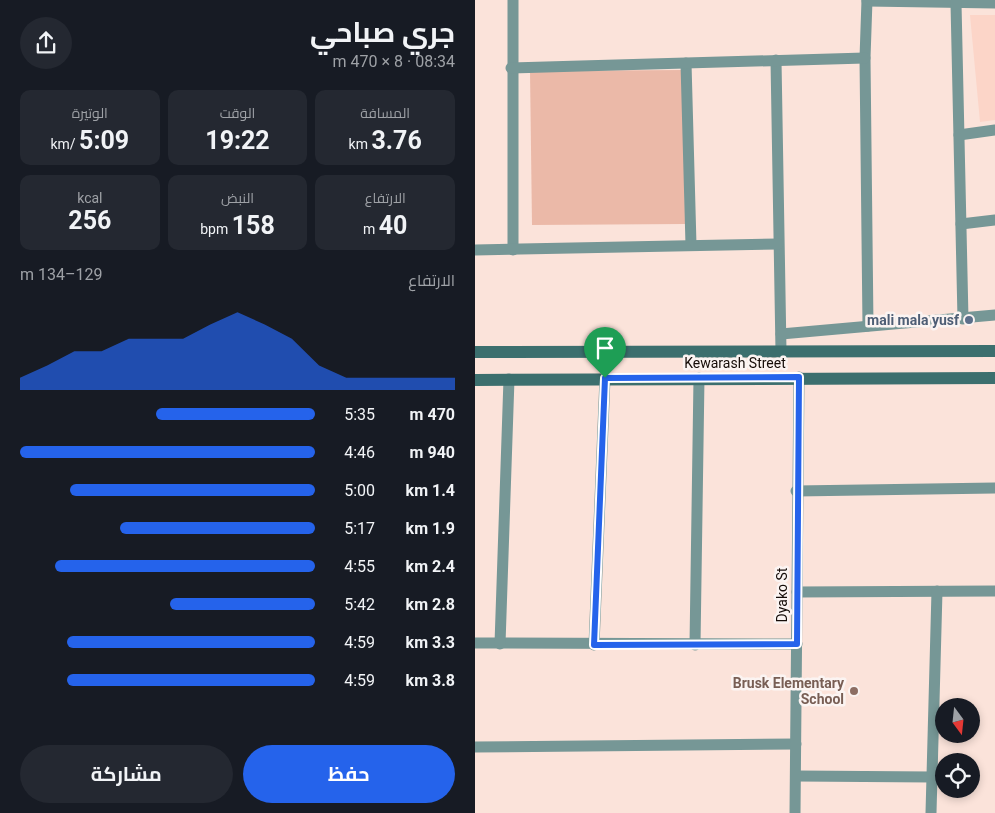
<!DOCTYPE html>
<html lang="ar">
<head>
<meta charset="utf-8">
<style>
	:root { --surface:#171b24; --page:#242831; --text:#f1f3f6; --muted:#9ea1a6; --accent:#2563eb }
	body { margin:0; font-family:Roboto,Cairo,sans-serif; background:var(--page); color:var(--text); direction:rtl; height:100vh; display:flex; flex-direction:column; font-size:19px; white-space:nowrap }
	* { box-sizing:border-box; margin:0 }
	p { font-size:16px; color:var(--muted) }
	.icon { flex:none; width:28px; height:28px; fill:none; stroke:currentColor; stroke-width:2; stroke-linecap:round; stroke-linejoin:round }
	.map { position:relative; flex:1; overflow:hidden; direction:ltr }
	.panel { display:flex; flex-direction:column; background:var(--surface); width:475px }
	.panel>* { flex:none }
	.needle { width:32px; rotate:165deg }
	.controls { position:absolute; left:460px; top:698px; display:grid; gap:10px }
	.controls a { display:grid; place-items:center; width:45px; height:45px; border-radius:50%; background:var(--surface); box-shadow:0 2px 8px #0003; font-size:25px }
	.pin { position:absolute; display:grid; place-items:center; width:42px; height:42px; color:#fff; margin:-51px -21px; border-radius:50% 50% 50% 0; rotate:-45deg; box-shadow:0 0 5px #0007 }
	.pin .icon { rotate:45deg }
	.round { display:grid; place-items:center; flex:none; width:52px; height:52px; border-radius:26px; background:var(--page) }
	.headline { display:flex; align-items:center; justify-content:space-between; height:85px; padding:0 20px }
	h1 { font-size:28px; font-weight:700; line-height:38px }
	.stats { display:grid; grid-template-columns:repeat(3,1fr); gap:8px; height:85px; padding:5px 20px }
	.stats div { display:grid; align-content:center; border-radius:10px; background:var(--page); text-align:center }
	.stats b { font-size:25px; font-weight:700 }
	.stats small { font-size:14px; font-weight:400 }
	.stats p { font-size:14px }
	.chart { height:140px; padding:10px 20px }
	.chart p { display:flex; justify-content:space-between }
	.chart svg { width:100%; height:90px; margin-top:5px; fill:var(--accent); opacity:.7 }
	.button { display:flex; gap:10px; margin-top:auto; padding:10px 20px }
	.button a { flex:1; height:58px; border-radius:30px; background:var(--accent); color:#fff; font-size:20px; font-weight:700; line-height:58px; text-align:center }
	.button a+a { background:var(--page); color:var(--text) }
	ul { padding:0 20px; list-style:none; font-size:16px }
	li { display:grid; grid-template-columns:80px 60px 1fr; align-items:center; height:38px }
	li i { height:12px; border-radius:6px; background:var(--accent) }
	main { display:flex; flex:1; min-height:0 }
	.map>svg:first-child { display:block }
	.built { fill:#fcd5c8 }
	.green { fill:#ebb9a8 }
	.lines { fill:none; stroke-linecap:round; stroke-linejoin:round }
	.street { stroke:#769796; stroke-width:11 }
	.secondary { stroke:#3c6f6e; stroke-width:12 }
	.route-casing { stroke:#fff; stroke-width:10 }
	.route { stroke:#2563eb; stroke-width:6 }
	.service-dot { fill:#5c6f8a; stroke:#fbf4f2; stroke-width:2 }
	.education-dot { fill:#8d6e63; stroke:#fbf4f2; stroke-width:2 }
	.labels { text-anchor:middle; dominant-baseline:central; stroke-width:5; stroke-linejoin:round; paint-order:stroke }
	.service-label { font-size:14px; font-weight:bold; fill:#4e5e75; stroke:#fbf4f2; text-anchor:end }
	.street-label { font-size:14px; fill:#150c08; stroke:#fbf4f2 }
	.education-label { font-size:14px; font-weight:bold; fill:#785e54; stroke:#fbf4f2; text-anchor:end }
</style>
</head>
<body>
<main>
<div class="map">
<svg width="520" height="813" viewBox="0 0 520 813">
	<rect width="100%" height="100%" fill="#fbe3da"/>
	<polygon class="built" points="495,15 520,15 520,120 505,122"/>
	<polygon class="green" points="209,70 210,224 57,225 55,71"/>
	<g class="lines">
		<g class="street">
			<polyline points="38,0 38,250"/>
			<polyline points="392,0 390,58 393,326"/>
			<polyline points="392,1 520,3"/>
			<polyline points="481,3 488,319"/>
			<polyline points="301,60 306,351"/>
			<polyline points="211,63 216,245"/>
			<polyline points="36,68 390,58"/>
			<polyline points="484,135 520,130"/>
			<polyline points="486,224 520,220"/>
			<polyline points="0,250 303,244"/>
			<polyline points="306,334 520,315"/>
			<polyline points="321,491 520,488"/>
			<polyline points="322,592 520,591"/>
			<polyline points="0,643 322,644"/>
			<polyline points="25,644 34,379"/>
			<polyline points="119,645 130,378"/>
			<polyline points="220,645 224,378"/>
			<polyline points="0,747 321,744"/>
			<polyline points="321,776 457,777"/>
			<polyline points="320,813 324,377"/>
			<polyline points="456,813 462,591"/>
		</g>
		<g class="secondary">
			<polyline points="0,352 520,351"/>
			<polyline points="0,380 520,378"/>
		</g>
	</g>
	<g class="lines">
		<defs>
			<polygon id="route" points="324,377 322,644 119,645 130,378"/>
		</defs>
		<use href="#route" class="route-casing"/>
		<use href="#route" class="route"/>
	</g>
	<circle class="service-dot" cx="494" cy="320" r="5"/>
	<circle class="education-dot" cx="379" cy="691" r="5"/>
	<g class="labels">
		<g class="service-label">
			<text x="484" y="320">mali mala yusf</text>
		</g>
		<g class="street-label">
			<text x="260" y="363">Kewarash Street</text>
			<text transform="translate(307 595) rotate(-90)">Dyako St</text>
		</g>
		<g class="education-label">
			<text x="369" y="683">Brusk Elementary<tspan x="369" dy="16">School</tspan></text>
		</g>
	</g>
</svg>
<div class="controls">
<a><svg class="needle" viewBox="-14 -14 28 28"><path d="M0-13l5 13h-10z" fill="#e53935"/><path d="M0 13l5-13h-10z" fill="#9ea1a6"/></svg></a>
<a><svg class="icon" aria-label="locate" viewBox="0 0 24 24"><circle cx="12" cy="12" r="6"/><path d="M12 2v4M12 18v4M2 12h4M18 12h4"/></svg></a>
</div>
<div class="pin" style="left:130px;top:378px;background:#1e9e55"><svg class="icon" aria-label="arrive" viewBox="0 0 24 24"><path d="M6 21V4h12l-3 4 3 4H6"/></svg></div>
</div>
<section class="panel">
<div class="headline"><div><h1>جري صباحي</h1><p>08:34 · 8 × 470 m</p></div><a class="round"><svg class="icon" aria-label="share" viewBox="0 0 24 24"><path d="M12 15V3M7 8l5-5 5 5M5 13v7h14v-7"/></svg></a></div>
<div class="stats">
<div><p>المسافة</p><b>3.76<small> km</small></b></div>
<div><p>الوقت</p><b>19:22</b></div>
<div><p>الوتيرة</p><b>5:09<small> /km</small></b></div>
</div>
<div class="stats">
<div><p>الارتفاع</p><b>40<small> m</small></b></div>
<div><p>النبض</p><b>158<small> bpm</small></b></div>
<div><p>kcal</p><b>256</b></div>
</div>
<div class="chart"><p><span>الارتفاع</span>129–134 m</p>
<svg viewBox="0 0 160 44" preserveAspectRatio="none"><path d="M0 44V38L10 32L20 25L30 25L40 19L50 19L60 19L70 12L80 6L90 12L100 19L110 32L120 38L130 38L140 38L150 38L160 38V44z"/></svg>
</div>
<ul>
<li><b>470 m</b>5:35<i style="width:54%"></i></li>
<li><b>940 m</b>4:46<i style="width:100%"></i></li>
<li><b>1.4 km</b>5:00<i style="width:83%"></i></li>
<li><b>1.9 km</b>5:17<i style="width:66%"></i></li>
<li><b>2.4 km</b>4:55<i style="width:88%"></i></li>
<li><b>2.8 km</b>5:42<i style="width:49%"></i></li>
<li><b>3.3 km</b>4:59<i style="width:84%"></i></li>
<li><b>3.8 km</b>4:59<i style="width:84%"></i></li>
</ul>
<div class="button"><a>حفظ</a><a>مشاركة</a></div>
</section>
</main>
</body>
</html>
